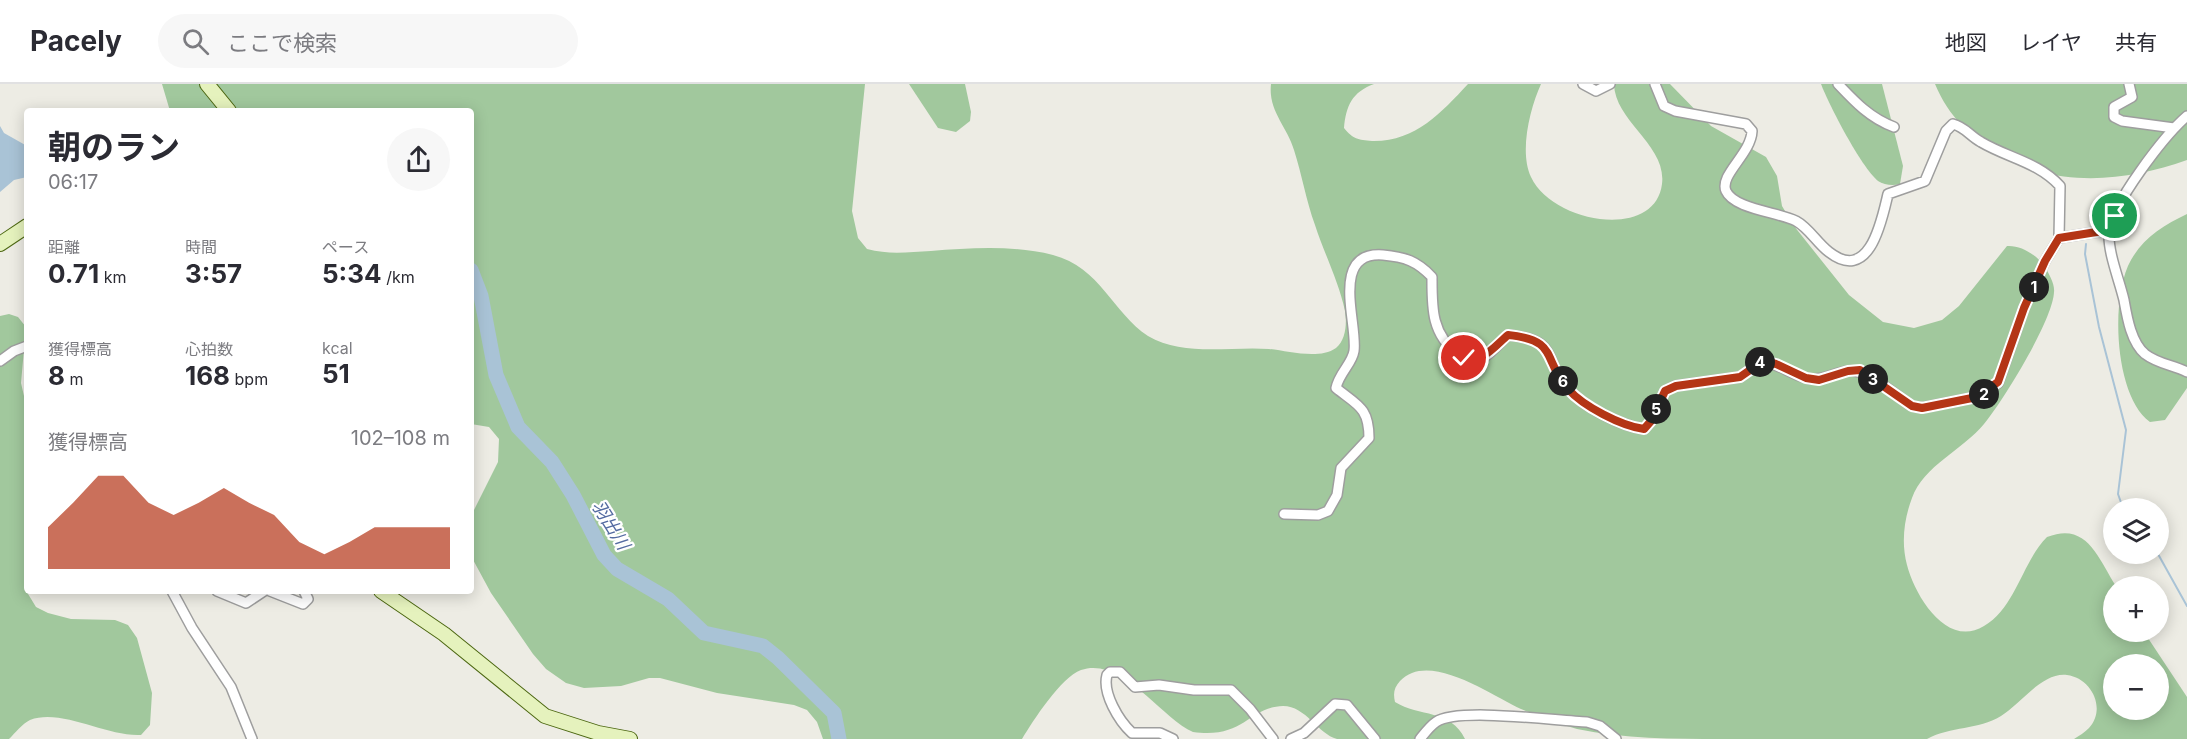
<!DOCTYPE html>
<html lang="ja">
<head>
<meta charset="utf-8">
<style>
	:root { --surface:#fff; --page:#f7f7f7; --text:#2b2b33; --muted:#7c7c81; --line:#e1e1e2; --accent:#b43516 }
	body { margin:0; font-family:Inter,"Noto Sans JP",sans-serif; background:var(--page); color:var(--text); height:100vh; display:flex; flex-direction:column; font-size:22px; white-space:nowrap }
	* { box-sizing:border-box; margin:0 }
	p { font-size:20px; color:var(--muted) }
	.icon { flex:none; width:33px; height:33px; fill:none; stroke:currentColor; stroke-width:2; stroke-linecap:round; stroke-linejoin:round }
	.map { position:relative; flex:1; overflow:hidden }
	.details { position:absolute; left:24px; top:24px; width:450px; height:486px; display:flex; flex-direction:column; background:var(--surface); border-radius:6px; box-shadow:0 3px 15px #0003 }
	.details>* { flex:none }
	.controls { position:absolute; left:2103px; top:414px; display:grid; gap:12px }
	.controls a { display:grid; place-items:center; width:66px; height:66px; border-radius:50%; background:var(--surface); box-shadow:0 3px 15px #0003; font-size:30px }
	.pin { position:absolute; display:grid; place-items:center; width:51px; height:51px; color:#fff; margin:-26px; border:3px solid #fff; border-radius:50%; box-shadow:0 2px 6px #0007 }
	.km { position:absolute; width:30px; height:30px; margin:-15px; border-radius:50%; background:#222; color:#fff; font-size:16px; line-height:30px; text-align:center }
	.round { display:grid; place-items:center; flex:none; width:63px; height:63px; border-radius:32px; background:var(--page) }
	.overview { display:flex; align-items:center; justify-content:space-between; height:102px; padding:0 24px }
	h1 { font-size:33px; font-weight:700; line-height:45px }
	.figures { display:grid; grid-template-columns:repeat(3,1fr); gap:9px; height:102px; padding:6px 24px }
	.figures div { display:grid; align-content:center }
	.figures b { font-size:26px; font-weight:700 }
	.figures small { font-size:16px; font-weight:400 }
	.figures p { font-size:16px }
	.chart { height:168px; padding:12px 24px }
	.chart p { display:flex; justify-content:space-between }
	.chart svg { width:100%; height:108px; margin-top:6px; fill:var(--accent); opacity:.7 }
	header { display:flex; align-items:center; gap:36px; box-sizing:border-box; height:84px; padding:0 30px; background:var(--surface); border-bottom:2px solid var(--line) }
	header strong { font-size:28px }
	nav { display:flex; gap:33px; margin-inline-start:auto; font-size:21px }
	.search { width:420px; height:54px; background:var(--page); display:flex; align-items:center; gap:15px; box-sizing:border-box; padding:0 21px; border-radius:33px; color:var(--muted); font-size:22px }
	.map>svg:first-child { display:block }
	.forest { fill:#a1c89d; fill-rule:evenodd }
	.water { fill:#a9c3d6 }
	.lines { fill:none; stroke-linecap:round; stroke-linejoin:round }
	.stream { stroke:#a9c3d6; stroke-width:2 }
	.river { stroke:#a9c3d6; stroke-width:15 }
	.street-casing { stroke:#9e9e9e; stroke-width:12 }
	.secondary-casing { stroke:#4c6711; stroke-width:16 }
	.street { stroke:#fff; stroke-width:9 }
	.secondary { stroke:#e5f2bd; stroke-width:14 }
	.route-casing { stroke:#fff; stroke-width:12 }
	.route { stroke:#b43516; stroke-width:8 }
	.labels { text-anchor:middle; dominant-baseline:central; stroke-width:4.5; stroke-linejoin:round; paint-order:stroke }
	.water-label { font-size:18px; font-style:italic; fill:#546ba1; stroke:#fff }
</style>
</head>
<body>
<header>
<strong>Pacely</strong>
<div class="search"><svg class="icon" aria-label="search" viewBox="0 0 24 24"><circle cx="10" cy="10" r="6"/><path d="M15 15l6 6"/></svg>ここで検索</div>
<nav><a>地図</a><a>レイヤ</a><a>共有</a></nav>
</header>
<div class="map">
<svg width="2187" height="655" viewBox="0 0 2187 655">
	<rect width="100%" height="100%" fill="#edece4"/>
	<g class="forest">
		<path d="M162,0H865L852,127L858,154L867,165C889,171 909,168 931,167C970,164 1014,161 1053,171C1100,183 1113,229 1148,252C1183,273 1231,262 1269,265C1288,267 1319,276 1336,264C1346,256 1347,239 1345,227C1339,198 1324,169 1315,141C1306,116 1302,91 1294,66C1287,42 1268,27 1271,0H1374C1352,8 1346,22 1344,44C1353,55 1358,56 1372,57C1415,58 1441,29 1468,0H1541C1530,24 1519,68 1531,93C1552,139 1655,157 1662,100C1667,61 1615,38 1614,0H1670L1711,42L1766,73L1777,92L1782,122L1794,142L1849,211L1883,238L1914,244L1942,236L1959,222L2007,162C2021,161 2037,171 2045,183C2049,190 2055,200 2054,208C2053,236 2003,317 1984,340C1964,365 1923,382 1912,414C1904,435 1901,459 1907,481C1915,512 1947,565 1984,542C2016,523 2022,478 2047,453C2087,437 2098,474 2116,502H2114V548H2144L2187,613V655H2074C2079,652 2085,648 2089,644C2107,624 2091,594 2067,591C2042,588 2021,620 2001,632C1978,646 1951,642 1927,655C1859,655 1790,655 1722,655C1673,655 1624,655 1577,645C1558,640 1539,632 1521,625C1492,612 1429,566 1400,597C1394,604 1393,609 1395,618C1419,633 1451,625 1465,655C1433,655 1401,655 1369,655C1360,655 1346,655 1337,655C1318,650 1306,622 1283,622C1248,623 1245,655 1193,648C1161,634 1122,572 1081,586C1061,593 1033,637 1022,655H823L817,638L807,626L794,621L717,609L660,594H649L621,602L584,604L566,599L546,585L533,570L491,509L471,472V432L498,378L499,355L489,343L471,340V27H170ZM2114,580H2158V626H2114Z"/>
		<polygon points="909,0 965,0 971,28 970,37 956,48 938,44"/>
		<path d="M1821,0H1882L1903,82L1900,100C1893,102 1884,101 1878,97C1861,83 1829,21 1821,0Z"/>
		<path d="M1935,0H2187V76C2139,93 2087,101 2037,87C2024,84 2012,75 2000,69C1969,52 1949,33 1935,0Z"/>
		<path d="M2187,130V304L2165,336L2150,338C2114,312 2110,212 2131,176C2144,153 2164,141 2187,130Z"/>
		<path d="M9,230L18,233L26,243L21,299L27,325L25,505L36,523L48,529L71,535L115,536L128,541L137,554L152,609L150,641L141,651C106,653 62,624 30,636C22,640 15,649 9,655H0V232Z"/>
	</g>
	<polygon class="water" points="0,42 4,49 27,62 27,93 14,96 0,108"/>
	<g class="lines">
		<g class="stream">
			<polyline points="2086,160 2085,170 2099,243 2126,346 2118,410 2123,424"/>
			<polyline points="2158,470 2187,522"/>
		</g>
		<polyline class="river" points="471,186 481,212 496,291 518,343 552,378 573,411 604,471 617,485 668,515 704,549 763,562 778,574 834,629 839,655"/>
		<defs>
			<g id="street">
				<polyline points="1583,0 1596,7 1610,0"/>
				<path d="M1838,0C1855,18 1870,34 1894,43"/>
				<polyline points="2129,0 2132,13 2114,23 2114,33 2122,37 2174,44"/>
				<path d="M2187,32C2165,51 2111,120 2109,149C2108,169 2119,195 2124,216C2127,233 2131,258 2145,270C2158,280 2173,281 2187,288"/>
				<polyline points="2059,154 2109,146"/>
				<polyline points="0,277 14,267 27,262"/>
				<path d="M1284,430L1318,431L1328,427L1337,411L1341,384L1369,354C1369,323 1357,321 1336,304C1339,289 1352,280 1354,267C1358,240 1329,167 1383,171C1405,173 1417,177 1432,193C1432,223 1431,250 1458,270C1463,273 1469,277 1475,277C1485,277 1500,258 1508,251C1560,256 1542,275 1568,305C1584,323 1621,342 1644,345L1651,337L1665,307L1675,302L1740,293L1763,277C1779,280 1791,290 1806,294C1821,298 1834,289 1848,287C1866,284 1896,312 1912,322L1921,324L1977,313L1998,299L2024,224L2045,177L2059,154L2060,102C2038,78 2008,74 1981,58C1970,52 1965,43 1953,40L1946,47L1925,97L1888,110C1882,135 1870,200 1829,168C1817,159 1809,144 1796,137C1778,128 1734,125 1726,107C1719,91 1751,70 1752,47L1746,40L1675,27L1664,22L1655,0"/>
				<polyline points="172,507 192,544 231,603 252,655"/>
				<polyline points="217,507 246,519 264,507"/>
				<polyline points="270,507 303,520 308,515 304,507"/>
				<path d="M1173,655L1160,649H1132C1119,637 1102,609 1107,591L1110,588H1120L1135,603L1159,601L1194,606H1231L1250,625L1273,655"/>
				<polyline points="1291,655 1304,649 1335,620 1347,621 1375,655"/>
				<path d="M1420,655C1424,650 1430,642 1436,638C1458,623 1556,637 1587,638L1600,642L1616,655"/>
			</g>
			<g id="secondary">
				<polyline points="207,0 229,27"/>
				<polyline points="0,160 27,142"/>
				<polyline points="381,507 444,550 545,632 598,649 630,655"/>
			</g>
		</defs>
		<use href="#street" class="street-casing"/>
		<use href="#secondary" class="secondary-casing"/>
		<use href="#street" class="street"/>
		<use href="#secondary" class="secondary"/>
	</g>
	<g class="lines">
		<defs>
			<path id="route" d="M1464,274C1483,279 1494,263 1508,251C1559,256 1542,275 1568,305C1583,322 1621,342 1644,345L1651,337L1665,307L1676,302L1740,293L1763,277L1776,280L1806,294L1819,296L1848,287L1860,286L1912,322L1922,324L1977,313L1998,298L2024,224L2045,177L2059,154L2109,146L2115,132"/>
		</defs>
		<use href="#route" class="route-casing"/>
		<use href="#route" class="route"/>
	</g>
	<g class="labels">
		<g class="water-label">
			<text transform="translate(611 441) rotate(58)">羽出川</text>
		</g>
	</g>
</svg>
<div class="controls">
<a><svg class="icon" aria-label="layers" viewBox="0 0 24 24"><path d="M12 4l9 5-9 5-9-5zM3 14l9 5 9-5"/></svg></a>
<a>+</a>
<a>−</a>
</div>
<div class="pin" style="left:2115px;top:132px;background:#1e9e55"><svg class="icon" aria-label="arrive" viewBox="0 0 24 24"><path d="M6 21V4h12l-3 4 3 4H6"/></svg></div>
<div class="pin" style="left:1464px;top:274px;background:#d93025"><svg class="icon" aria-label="check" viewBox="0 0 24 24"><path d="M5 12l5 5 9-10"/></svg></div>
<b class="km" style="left:2034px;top:203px">1</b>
<b class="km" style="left:1984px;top:310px">2</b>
<b class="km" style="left:1873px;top:295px">3</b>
<b class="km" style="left:1760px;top:278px">4</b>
<b class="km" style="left:1656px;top:325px">5</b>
<b class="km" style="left:1563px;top:297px">6</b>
<section class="details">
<div class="overview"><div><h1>朝のラン</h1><p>06:17</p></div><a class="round"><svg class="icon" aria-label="share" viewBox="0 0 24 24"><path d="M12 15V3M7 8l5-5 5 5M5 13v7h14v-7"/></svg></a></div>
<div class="figures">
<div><p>距離</p><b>0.71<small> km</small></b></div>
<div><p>時間</p><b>3:57</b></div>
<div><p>ペース</p><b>5:34<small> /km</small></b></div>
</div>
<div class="figures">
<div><p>獲得標高</p><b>8<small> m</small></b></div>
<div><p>心拍数</p><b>168<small> bpm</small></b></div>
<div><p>kcal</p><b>51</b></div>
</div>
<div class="chart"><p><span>獲得標高</span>102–108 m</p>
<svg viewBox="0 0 160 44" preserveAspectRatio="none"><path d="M0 44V27L10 17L20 6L30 6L40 17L50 22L60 17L70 11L80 17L90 22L100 33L110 38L120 33L130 27L140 27L150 27L160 27V44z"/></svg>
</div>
</section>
</div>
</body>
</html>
